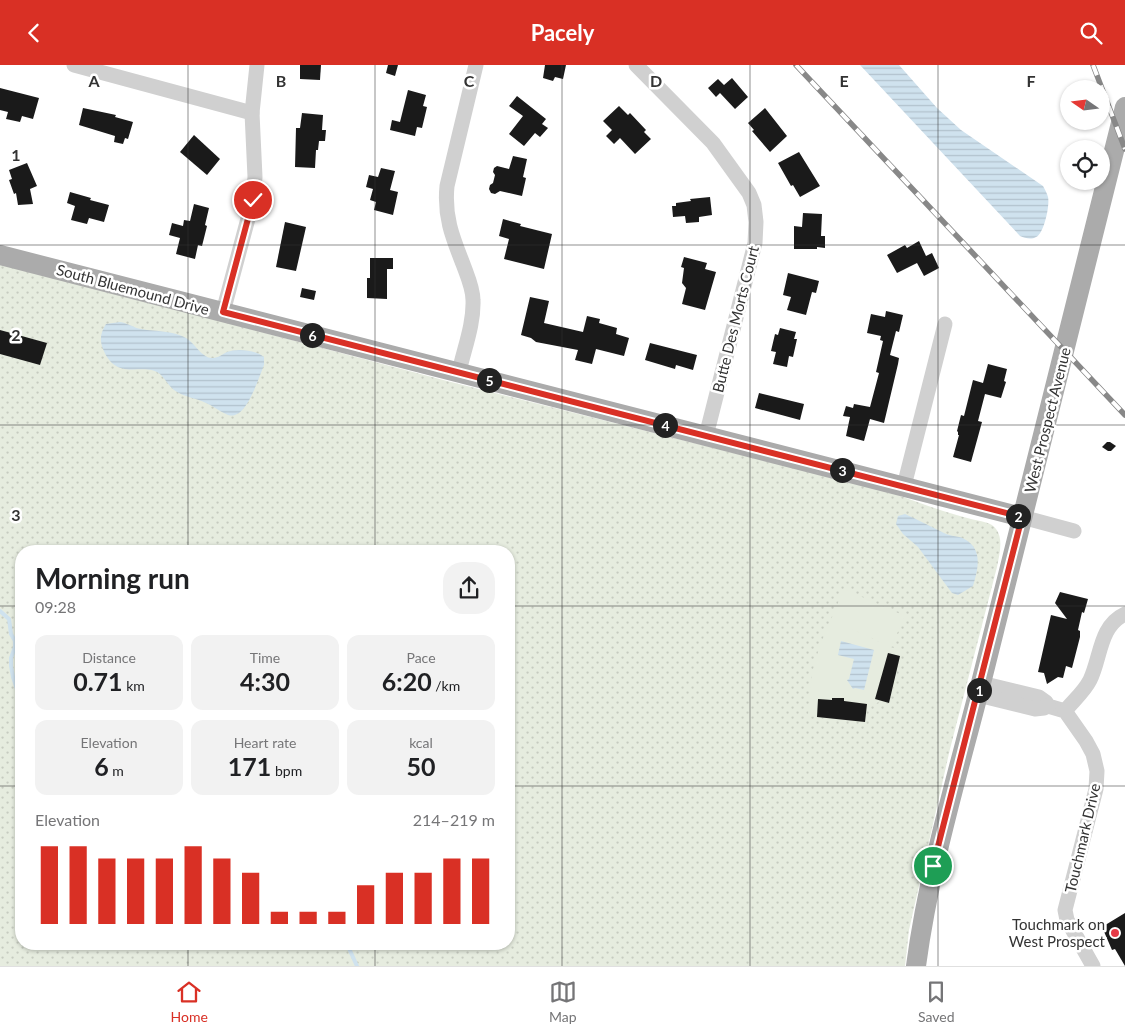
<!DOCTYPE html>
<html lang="en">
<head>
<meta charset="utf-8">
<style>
	:root { --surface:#fff; --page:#f2f2f2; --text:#202124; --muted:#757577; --line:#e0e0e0; --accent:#d93025 }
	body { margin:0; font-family:Lato,sans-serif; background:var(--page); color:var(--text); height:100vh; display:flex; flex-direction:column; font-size:19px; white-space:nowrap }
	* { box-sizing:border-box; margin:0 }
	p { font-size:16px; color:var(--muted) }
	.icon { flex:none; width:28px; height:28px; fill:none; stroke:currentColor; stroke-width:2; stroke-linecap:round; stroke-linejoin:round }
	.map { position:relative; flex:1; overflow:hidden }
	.details { position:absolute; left:15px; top:480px; width:500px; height:405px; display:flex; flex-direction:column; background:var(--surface); border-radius:20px; box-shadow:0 1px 4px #0004 }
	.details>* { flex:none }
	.needle { width:32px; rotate:284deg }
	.tools { position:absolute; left:1060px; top:15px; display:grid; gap:10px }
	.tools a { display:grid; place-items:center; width:50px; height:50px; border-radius:50%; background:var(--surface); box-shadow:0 1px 4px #0004; font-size:25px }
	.pin { position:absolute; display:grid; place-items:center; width:42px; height:42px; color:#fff; margin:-21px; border:2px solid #fff; border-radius:50%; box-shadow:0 1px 5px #0007 }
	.km { position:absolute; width:25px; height:25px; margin:-12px; border-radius:50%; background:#222; color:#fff; font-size:14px; line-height:25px; text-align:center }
	.round { display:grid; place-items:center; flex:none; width:52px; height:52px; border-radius:20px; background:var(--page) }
	.summary { display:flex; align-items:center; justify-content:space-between; height:85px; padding:0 20px }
	h1 { font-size:28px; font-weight:700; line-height:38px }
	.metrics { display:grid; grid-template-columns:repeat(3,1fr); gap:8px; height:85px; padding:5px 20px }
	.metrics div { display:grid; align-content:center; border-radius:12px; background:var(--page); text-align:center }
	.metrics b { font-size:25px; font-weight:700 }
	.metrics small { font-size:14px; font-weight:400 }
	.metrics p { font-size:14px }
	.chart { height:140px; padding:10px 20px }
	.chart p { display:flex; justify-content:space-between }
	.chart svg { width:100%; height:90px; margin-top:5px; stroke:var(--accent); stroke-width:6 }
	header { display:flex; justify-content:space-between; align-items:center; height:65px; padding:0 20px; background:var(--accent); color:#fff; font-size:22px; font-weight:700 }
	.tabs { display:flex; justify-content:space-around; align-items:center; height:70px; border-top:1px solid var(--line); background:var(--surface); font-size:14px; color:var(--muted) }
	.tabs a { display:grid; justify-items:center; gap:2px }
	.tabs .active { color:var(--accent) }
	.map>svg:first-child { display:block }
	.grass { fill:url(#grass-dots); fill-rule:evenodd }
	.park { fill:#e6ecdf }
	.water { fill:url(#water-rules) }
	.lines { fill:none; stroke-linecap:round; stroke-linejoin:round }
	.stream { stroke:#cfe2ee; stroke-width:4 }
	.building { fill:#1a1a1a }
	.minor { stroke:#d0d0d0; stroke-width:15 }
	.major { stroke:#ababab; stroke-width:20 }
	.rail-casing { stroke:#888; stroke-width:5.5 }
	.rail { stroke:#fff; stroke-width:4; stroke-dasharray:11; stroke-linecap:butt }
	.route-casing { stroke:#fff; stroke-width:10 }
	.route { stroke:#d93025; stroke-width:6 }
	.grid { fill:none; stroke:#333; stroke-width:1; stroke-opacity:0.55 }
	.poi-dot { fill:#e63946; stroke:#fff; stroke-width:2 }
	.labels { text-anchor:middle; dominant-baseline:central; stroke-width:5; stroke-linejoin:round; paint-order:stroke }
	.street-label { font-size:15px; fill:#333; stroke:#fff }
	.poi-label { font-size:15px; fill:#333; stroke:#fff; text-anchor:end }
	.grid-label { font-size:16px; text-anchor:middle; font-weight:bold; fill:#333; stroke:#fff; stroke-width:5; stroke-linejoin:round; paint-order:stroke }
</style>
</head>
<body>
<header><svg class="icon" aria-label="back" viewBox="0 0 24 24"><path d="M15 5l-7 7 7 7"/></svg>Pacely<svg class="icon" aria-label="search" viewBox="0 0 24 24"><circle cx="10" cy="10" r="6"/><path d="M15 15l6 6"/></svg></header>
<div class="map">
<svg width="1125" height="901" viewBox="0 0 1125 901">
	<defs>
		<pattern id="grass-dots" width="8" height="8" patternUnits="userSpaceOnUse" patternTransform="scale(1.25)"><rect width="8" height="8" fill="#e6ecdf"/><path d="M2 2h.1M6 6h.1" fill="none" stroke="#c6cbc0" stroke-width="1.8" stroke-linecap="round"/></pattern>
		<pattern id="water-rules" width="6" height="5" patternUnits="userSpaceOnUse" patternTransform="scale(1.25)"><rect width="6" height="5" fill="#cfe2ee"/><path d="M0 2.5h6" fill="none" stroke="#b2c2cd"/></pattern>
	</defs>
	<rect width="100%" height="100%" fill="#fff"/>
	<path class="grass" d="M0,198L447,316L890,427C917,437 943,447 971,454C979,456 992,457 996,464C1004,474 999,491 997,502L950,684L909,865L905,901H0ZM21,486H509V879H21Z"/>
	<polygon class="park" points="844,524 905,551 891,582 850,563 890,582 902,585 889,638 881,636 867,642 865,657 808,651 812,608 820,580"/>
	<g class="water">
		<path d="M860,0H899L937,43L961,65L1043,121C1045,125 1047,128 1048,132C1050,140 1044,169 1036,172C1031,175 1025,173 1020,171Z"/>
		<path d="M120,257C128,258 134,263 141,264C157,267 172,265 186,273C195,278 202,294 213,293C218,293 223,289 227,287C237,283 255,285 264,292V300C259,312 249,344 237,349C233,351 230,351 226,349C219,346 213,341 206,338C196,333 183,332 174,325C169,321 166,315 161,310C145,295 117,319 103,284C99,274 101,267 106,259Z"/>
		<path d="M905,449C919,455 931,462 944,468C951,472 959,470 966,475C983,485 978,505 973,521L958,530L952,528L918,482L903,469L896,459L898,451Z"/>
		<polygon points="841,576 874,585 864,625 855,623 853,624 847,615 849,614 854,594 838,590"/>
	</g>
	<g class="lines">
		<g class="stream">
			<polyline points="0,546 9,554 11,569 15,576 15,582 11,593 11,601 13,612 19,630 21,655"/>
			<polyline points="347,879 357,901"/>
		</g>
	</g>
	<g class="building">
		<polygon points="300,0 321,0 320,15 300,14"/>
		<polygon points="388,0 398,0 395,11 386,8"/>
		<polygon points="545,0 566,0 563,14 555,12 553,16 543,13"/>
		<polygon points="732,13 748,32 735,44 720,28 716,32 708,23 718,14 724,20"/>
		<polygon points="0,23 39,33 33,54 22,51 20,57 6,54 8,47 0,45"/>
		<polygon points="408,25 426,30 423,41 427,42 422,63 417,62 415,71 390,65 392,55 400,57"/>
		<polygon points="517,31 546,54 542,59 548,63 540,72 535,68 524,81 509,69 523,51 509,41"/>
		<polygon points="619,41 628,50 630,48 646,65 644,67 651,74 635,89 620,73 614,79 606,71 612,65 603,56"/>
		<polygon points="83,43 116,50 115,52 133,57 128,74 125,73 123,79 114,77 115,71 79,60"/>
		<polygon points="765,43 787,71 770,87 752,66 754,65 748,58"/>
		<polygon points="302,48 323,50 322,65 326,65 325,76 319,76 318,85 316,85 315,103 295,102 296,63 300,63"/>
		<polygon points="194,70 220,94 207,110 180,87"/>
		<polygon points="799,87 820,121 800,132 793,120 791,121 778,98"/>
		<polygon points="513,91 527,94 523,112 526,113 522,131 500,126 495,129 491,128 489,124 490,120 493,118 495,110 493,107 494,103 497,101 509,104"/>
		<polygon points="27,98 37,121 30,124 33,139 18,140 16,128 14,129 9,115 12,114 9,105"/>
		<polygon points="381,103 395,106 390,125 398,127 393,150 374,145 376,137 370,135 373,124 366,122 369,110 378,112"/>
		<polygon points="70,127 91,133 90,135 109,140 104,157 89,153 87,159 71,155 75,141 67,138"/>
		<polygon points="710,132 712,150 699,152 699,157 686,158 685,151 673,152 672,141 676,141 676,138 691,136 690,134"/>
		<polygon points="194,139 209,143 205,160 207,161 202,181 198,180 195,194 176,189 180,173 169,170 172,158 183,161 184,155 190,156"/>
		<polygon points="803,148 822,149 821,171 825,171 825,183 817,182 817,184 794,184 794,161 802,162"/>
		<polygon points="503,154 521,159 520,161 552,169 544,204 504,194 509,174 499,171"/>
		<polygon points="285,157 306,162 296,206 276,202"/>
		<polygon points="919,176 926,191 932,188 939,203 924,211 917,198 897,208 887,190 905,180 907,183"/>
		<polygon points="684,192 707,198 705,204 716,207 705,245 682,239 686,223 682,218 684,203 681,202"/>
		<polygon points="370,193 393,193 393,204 387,204 387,234 367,233 367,213 370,213"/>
		<polygon points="788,208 819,216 816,228 812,227 806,250 787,245 791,232 783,230"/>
		<polygon points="302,223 316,226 314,235 300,232"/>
		<polygon points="530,232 549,236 544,258 583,267 587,251 600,254 599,258 617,263 616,269 629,273 624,291 596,284 592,299 575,295 578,285 536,277 531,273 521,270"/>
		<polygon points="886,246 903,250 899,267 896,266 890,290 899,293 898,299 884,358 870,354 864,376 846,371 850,352 843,351 846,341 853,343 854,339 870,342 879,308 876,307 883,276 880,275 881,271 867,268 871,249 885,252"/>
		<polygon points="780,263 796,267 794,274 797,274 793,292 789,291 787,302 773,299 776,287 771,286 775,269 778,270"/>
		<polygon points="0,265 47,278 40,300 0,289"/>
		<polygon points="650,278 697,290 693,305 676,300 675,304 645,295"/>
		<polygon points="988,299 1007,304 1004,316 1006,317 1001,333 985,329 978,356 982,357 971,397 953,392 959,370 958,370 958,367 957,366 961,350 964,351 973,315 983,318"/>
		<polygon points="759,328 804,339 800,355 755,343"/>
		<polygon points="1107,377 1110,377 1116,381 1111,386 1108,386 1102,382"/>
		<polygon points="1060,527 1088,534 1084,548 1082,547 1078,565 1080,566 1080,572 1072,603 1066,601 1063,613 1058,612 1047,619 1044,608 1038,607 1051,550 1067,554 1055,538"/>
		<polygon points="888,588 900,591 889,638 875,634"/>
		<polygon points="832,633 844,633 844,636 867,639 865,657 817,652 818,634 832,635"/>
		<polygon points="1125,848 1125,901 1115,884 1112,885 1102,862"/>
	</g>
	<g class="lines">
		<g class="minor">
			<polyline points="74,0 252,48"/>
			<polyline points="636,0 713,78 749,128 754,140 756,157 755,178 706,371"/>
			<polyline points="223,247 253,135 255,112 252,48 257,0"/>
			<path d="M459,307C464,284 474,259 473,235C473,223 467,210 463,199C452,171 444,151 447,121L476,0"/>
			<polyline points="904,421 945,259"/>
			<polyline points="1022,452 1074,466"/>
			<polyline points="981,618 1039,632 1046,637 1048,641 1065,646 1086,676 1093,689 1097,706 1096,724 1065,845 1067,855 1093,901"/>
			<polyline points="978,630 1035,644 1044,643 1048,641"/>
			<path d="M1065,646C1073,636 1084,627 1090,615C1101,593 1099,561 1125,549"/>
		</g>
		<g class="major">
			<polyline points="0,190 1022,452"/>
			<path d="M916,901C930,796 962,696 987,594C1033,410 1079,226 1125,42"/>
		</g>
		<defs>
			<g id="rail">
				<polyline points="796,0 1125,350"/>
				<polyline points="1093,0 1125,84"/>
			</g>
		</defs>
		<use href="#rail" class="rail-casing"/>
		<use href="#rail" class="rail"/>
	</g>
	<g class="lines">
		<defs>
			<polyline id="route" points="253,135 223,247 1022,452 933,801"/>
		</defs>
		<use href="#route" class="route-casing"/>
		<use href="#route" class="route"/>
	</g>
	<path class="grid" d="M188,0V486M375,0V486M562,0V901M750,0V901M938,0V901M0,180H1125M0,360H1125M0,541H21M509,541H1125M0,721H21M509,721H1125M188,879V901M375,879V901"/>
	<circle class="poi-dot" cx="1115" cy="868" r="5"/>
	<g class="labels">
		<g class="street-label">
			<text transform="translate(133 224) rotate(15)">South Bluemound Drive</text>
			<text transform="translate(735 254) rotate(-76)">Butte Des Morts Court</text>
			<text transform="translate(1047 355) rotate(-76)">West Prospect Avenue</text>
			<text transform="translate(1082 773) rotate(-77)">Touchmark Drive</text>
		</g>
		<g class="poi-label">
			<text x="1105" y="859">Touchmark on<tspan x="1105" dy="17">West Prospect</tspan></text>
		</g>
	</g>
	<g class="grid-label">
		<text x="94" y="22">A</text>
		<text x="281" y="22">B</text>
		<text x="469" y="22">C</text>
		<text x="656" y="22">D</text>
		<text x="844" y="22">E</text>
		<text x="1031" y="22">F</text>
		<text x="16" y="96">1</text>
		<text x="16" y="276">2</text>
		<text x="16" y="456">3</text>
	</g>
</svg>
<div class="tools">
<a><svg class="needle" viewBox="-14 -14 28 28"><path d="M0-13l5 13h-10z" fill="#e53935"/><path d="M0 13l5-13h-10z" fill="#757577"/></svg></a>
<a><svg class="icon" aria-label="locate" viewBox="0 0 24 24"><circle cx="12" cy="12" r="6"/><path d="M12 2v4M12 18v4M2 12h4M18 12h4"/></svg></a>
</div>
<div class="pin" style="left:933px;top:801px;background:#1e9e55"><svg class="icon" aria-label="arrive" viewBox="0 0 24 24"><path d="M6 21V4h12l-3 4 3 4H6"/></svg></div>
<div class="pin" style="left:253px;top:135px;background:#d93025"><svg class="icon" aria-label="check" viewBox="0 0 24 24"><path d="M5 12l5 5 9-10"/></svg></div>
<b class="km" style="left:979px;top:625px">1</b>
<b class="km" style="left:1018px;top:451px">2</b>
<b class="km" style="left:842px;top:405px">3</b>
<b class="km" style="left:665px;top:360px">4</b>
<b class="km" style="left:489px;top:315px">5</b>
<b class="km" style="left:312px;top:270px">6</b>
<section class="details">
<div class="summary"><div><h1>Morning run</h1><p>09:28</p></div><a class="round"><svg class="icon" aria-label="share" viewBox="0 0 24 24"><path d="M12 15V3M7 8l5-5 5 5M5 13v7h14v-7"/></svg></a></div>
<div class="metrics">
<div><p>Distance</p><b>0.71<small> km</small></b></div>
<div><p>Time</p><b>4:30</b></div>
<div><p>Pace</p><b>6:20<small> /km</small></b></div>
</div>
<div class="metrics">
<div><p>Elevation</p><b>6<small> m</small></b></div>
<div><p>Heart rate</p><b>171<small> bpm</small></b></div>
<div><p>kcal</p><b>50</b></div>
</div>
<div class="chart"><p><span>Elevation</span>214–219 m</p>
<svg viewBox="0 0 160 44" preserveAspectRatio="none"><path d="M5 44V6M15 44V6M25 44V12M35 44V12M45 44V12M55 44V6M65 44V12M75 44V19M85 44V38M95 44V38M105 44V38M115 44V25M125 44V19M135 44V19M145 44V12M155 44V12"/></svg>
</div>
</section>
</div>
<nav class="tabs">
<a class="active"><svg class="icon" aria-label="home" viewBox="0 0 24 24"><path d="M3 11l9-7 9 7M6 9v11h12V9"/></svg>Home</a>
<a><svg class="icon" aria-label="map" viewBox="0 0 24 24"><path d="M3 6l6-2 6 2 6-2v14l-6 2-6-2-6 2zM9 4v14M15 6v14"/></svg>Map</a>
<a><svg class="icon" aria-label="saved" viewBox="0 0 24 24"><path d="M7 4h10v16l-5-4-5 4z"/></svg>Saved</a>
</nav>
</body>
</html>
